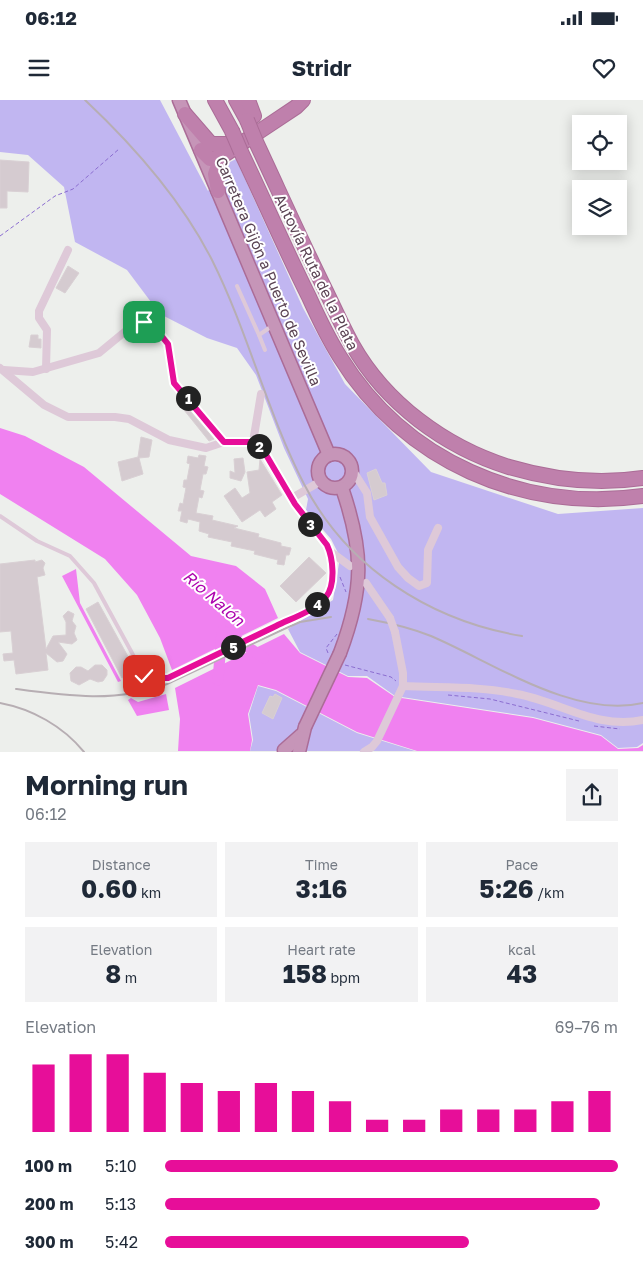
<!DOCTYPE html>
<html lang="en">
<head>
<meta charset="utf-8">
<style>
	:root { --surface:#fff; --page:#f2f2f3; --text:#1f2937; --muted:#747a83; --accent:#e70e99 }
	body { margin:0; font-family:"Golos Text",sans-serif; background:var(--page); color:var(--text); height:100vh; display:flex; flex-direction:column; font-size:19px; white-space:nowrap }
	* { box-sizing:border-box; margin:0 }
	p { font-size:16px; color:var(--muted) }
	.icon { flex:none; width:28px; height:28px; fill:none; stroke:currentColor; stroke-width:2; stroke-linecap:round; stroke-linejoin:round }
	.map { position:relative; height:652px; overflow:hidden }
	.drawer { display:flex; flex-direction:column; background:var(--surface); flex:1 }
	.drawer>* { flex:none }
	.controls { position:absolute; left:572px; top:15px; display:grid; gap:10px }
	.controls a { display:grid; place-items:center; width:55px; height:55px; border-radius:0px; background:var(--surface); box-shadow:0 2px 12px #0003; font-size:25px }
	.pin { position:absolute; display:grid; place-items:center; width:42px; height:42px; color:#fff; margin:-21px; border-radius:10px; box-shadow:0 2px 8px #0006 }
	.km { position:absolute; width:25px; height:25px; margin:-12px; border-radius:50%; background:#222; color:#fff; font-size:14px; line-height:25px; text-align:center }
	.round { display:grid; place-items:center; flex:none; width:52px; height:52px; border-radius:0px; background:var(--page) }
	.summary { display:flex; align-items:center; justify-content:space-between; height:85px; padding:0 25px }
	h1 { font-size:28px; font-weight:700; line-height:38px }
	.figures { display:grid; grid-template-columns:repeat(3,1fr); gap:8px; height:85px; padding:5px 25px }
	.figures div { display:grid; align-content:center; border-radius:0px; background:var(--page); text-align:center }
	.figures b { font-size:25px; font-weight:700 }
	.figures small { font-size:14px; font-weight:400 }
	.figures p { font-size:14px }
	.chart { height:140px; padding:10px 25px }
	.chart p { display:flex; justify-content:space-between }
	.chart svg { width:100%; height:90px; margin-top:5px; stroke:var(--accent); stroke-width:6 }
	ul { padding:0 25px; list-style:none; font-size:16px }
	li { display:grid; grid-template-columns:80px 60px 1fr; align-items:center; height:38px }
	li i { height:12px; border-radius:6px; background:var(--accent) }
	.status { display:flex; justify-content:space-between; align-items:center; height:35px; padding:0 25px; background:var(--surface); direction:ltr }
	.status svg { height:14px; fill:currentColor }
	header { display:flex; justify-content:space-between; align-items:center; height:65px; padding:0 25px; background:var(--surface); font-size:22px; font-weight:700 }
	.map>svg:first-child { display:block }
	.green { fill:#c1b6f1 }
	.water { fill:#f081f0 }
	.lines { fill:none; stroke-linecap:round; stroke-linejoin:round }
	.river { stroke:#f081f0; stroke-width:11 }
	.building { fill:#d5cbd0; stroke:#d9d0d4 }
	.trunk-casing { stroke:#ab6c97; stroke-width:15 }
	.motorway-casing { stroke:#ab6c97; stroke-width:16 }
	.path { stroke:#8b6dd0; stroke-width:1; stroke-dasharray:4 2.5; stroke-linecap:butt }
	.service { stroke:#dec9d8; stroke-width:4 }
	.minor { stroke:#dec9d8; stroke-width:8 }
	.trunk { stroke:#c695b8; stroke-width:12 }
	.motorway { stroke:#bf80ac; stroke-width:14 }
	.rail { stroke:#b7aeb3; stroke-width:2 }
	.trunk-bridge-casing { stroke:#ab6c97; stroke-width:15; stroke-linecap:butt }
	.motorway-bridge-casing { stroke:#ab6c97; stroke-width:16; stroke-linecap:butt }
	.minor-bridge { stroke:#dec9d8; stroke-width:8 }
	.trunk-bridge { stroke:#c695b8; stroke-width:12 }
	.motorway-bridge { stroke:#bf80ac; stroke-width:14 }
	.route-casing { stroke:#fff; stroke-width:10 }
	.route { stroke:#e70e99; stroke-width:6 }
	.labels { text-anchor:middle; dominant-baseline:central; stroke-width:4; stroke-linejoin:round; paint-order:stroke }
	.street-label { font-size:15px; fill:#5b4454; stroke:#fff }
	.water-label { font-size:16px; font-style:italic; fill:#ad04ad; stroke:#fff }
</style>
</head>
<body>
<div class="status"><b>06:12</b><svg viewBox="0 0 49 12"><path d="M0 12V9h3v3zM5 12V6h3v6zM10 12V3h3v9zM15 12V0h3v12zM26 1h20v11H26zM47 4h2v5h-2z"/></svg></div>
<header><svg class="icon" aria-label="menu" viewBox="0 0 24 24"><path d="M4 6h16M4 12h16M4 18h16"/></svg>Stridr<svg class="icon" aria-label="heart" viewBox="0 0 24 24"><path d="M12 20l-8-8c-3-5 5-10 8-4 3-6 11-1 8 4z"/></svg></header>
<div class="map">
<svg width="643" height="652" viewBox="0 0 643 652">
	<rect width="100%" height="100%" fill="#edefec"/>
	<g class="green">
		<polygon points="0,0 160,0 208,91 226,64 236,59 303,208 345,284 431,372 558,414 643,408 643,643 637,647 618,648 601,635 533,617 395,596 367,576 348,576 300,552 288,529 333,500 340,457 331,439 306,410 308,399 284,348 256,275 237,248 207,238 160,214 127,170 75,142 64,87 28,55 0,52"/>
		<polygon points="258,586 276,591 357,633 415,651 250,651 253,640 249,614"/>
	</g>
	<g class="water">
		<polygon points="0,328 25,336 84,367 191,456 236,466 265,489 278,518 172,570 160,538 137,495 105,459 0,394"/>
		<polygon points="76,469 80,503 121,581 118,582 62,476"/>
		<polygon points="284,534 300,553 348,577 367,578 395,597 533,618 601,636 618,649 638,648 643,645 643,651 417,651 357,632 276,590 258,585 248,614 252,640 250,651 178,651 180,619 175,588"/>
		<polygon points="166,594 169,610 137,616 128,600 131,598 138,602"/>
	</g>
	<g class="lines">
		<g class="river">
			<polyline points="224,531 264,558"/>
			<polyline points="218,580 222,531"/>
		</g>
	</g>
	<g class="building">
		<polygon points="0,60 29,62 28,92 7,91 7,108 0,108"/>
		<polygon points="68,166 79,173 65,193 56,188"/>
		<polygon points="31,235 38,235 38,239 41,239 41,248 29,247"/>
		<polygon points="179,298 214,339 209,341 176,300"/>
		<polygon points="141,337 152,340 149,357 139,358 143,374 122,381 118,362 138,357"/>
		<polygon points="199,355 206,356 204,366 208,367 206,374 203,374 200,390 204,391 202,398 199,397 196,413 213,416 212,420 238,426 234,428 259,434 258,437 281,443 281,446 291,448 289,455 286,455 284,465 277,464 278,460 254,454 255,451 231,446 232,442 208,437 209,434 199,431 200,422 188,419 187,423 180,421 182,411 178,411 180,403 183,404 186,388 183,387 184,380 187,380 190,364 187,363 188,356 198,358"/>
		<polygon points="243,358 245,372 241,381 230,378 230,371 235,373 234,359"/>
		<polygon points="260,359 282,395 272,402 276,409 265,417 260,410 242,422 224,396 235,388 242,398 250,393 247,372 259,370"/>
		<polygon points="376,369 382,383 385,383 387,395 374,400 367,373"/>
		<polygon points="309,457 326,473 296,502 280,486"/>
		<polygon points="35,460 35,462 42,460 45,463 43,468 45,475 37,477 46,549 53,536 66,535 66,522 63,516 68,511 74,514 72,521 76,526 74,533 77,540 72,544 58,542 67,554 63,561 57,562 46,553 48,570 16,574 14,560 4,561 3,554 13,553 11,531 0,532 0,464"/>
		<polygon points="98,502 136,571 122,578 86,509"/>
		<polygon points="95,565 102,565 107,570 107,575 103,581 98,582 90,579 79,585 71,581 70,573 76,567 81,567 88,571"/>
		<polygon points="275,594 282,598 273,619 262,613 270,596 273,597"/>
	</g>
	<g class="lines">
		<defs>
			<g id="trunk">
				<polyline points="179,0 329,355"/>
				<circle cx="335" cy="371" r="17"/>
				<path d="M340,553C364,489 364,452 342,388"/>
				<polyline points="284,650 301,635"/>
				<polyline points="299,652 305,627"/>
			</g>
			<g id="motorway">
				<polyline points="215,0 232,31"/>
				<polyline points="236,0 247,20"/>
				<polyline points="248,0 254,16"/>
				<polyline points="185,14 211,44 228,44"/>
				<path d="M256,42C278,89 299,136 322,183C332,203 341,224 352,244C385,303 445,347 509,367C553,380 597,385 643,378"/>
				<polyline points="201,50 210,59 221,57 296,7 303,0"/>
				<path d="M241,52C264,100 285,149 309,197C318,217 328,238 340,257C404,361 523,413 643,396"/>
				<polyline points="218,91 215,74 221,57"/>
			</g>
		</defs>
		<use href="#trunk" class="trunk-casing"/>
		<use href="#motorway" class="motorway-casing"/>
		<g class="path">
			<polyline points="0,136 55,96 73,89 119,49"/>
			<polyline points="340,477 346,492"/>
			<polyline points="328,553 326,548 337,534"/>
			<polyline points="345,565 391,577 396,581"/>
			<polyline points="448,595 490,599 579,621"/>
			<polyline points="594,626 620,629"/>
		</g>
		<g class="service">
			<polyline points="237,186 259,235"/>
			<polyline points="265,250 259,235 272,226"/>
			<polyline points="0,416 37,441 70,456 94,483 144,575"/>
		</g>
		<g class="minor">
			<path d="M0,268L44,305L68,317H115L129,319L169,340L206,348L224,342H253L262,348L295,404L327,445C333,458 337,486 325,498C321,503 314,506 309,510L168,578L156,579L144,575"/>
			<polyline points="46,269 47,230 39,218 39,211 68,150"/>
			<polyline points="4,270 33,272 99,253 133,225 144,222 152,224 168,244 174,283 224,342"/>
			<polyline points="253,342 261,294"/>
			<polyline points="353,371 367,393 370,417 398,467 408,478 419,486 427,483 428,450 438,428"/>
			<polyline points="292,398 321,381"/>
			<polyline points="331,452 350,466"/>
			<polyline points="366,483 390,518"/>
			<path d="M403,586C440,588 481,586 517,594C561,602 597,630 643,620"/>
			<polyline points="364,652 372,647 377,641 403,586 403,573 395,532"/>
		</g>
		<use href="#trunk" class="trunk"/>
		<use href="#motorway" class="motorway"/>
		<g class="rail">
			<path d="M85,0C134,46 181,99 212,160C248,232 267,312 304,384C347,468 431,521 522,536"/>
			<path d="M368,519C390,523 411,528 431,536C494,563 574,619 643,603"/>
			<path d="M16,589C67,596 117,603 167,584L284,529L300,522L331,517"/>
			<path d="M0,603C32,609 63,626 84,652"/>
		</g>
		<defs>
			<polyline id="trunk-bridge" points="305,627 340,553"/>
			<g id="motorway-bridge">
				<polyline points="247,20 256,42"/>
				<polyline points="232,31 241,52"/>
			</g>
		</defs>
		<use href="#trunk-bridge" class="trunk-bridge-casing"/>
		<use href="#motorway-bridge" class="motorway-bridge-casing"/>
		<polyline class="minor-bridge" points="390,518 395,532"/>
		<use href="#trunk-bridge" class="trunk-bridge"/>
		<use href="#motorway-bridge" class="motorway-bridge"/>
	</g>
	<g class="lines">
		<defs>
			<path id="route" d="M144,576L156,578H168C204,561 240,543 276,526C292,518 315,511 326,497C336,484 333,458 327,445L295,404L262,348L253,342H224L174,283L168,244L152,224L144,222"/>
		</defs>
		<use href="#route" class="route-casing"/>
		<use href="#route" class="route"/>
	</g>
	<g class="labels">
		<g class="street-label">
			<text transform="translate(269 171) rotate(67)">Carretera Gijón a Puerto de Sevilla</text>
			<text transform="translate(317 172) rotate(64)">Autovía Ruta de la Plata</text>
		</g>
		<g class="water-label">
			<text transform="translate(214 498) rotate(41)">Río Nalón</text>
		</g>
	</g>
</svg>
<div class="controls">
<a><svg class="icon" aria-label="locate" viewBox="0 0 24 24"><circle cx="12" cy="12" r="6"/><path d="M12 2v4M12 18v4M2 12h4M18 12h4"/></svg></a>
<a><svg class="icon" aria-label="layers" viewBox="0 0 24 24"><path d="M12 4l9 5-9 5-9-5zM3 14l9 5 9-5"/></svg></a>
</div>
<div class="pin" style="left:144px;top:222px;background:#1e9e55"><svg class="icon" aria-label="arrive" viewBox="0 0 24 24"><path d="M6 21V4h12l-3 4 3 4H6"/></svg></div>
<div class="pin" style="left:144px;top:576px;background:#d93025"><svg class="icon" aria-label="check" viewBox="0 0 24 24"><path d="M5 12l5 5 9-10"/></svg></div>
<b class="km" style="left:188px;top:298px">1</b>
<b class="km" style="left:259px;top:346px">2</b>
<b class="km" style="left:310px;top:424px">3</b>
<b class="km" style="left:317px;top:504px">4</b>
<b class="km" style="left:233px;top:547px">5</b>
</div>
<section class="drawer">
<div class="summary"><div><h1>Morning run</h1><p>06:12</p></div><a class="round"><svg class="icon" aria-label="share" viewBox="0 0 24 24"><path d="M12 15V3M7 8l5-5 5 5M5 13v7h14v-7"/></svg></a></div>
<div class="figures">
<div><p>Distance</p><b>0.60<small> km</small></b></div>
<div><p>Time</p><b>3:16</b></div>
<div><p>Pace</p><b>5:26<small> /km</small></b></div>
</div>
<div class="figures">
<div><p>Elevation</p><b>8<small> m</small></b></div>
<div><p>Heart rate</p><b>158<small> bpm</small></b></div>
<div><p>kcal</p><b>43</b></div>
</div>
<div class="chart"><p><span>Elevation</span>69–76 m</p>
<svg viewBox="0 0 160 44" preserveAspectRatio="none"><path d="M5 44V11M15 44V6M25 44V6M35 44V15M45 44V20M55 44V24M65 44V20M75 44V24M85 44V29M95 44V38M105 44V38M115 44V33M125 44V33M135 44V33M145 44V29M155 44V24"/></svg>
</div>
<ul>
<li><b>100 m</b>5:10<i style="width:100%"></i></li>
<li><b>200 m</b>5:13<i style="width:96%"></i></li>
<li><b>300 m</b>5:42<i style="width:67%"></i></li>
</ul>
</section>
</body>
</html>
